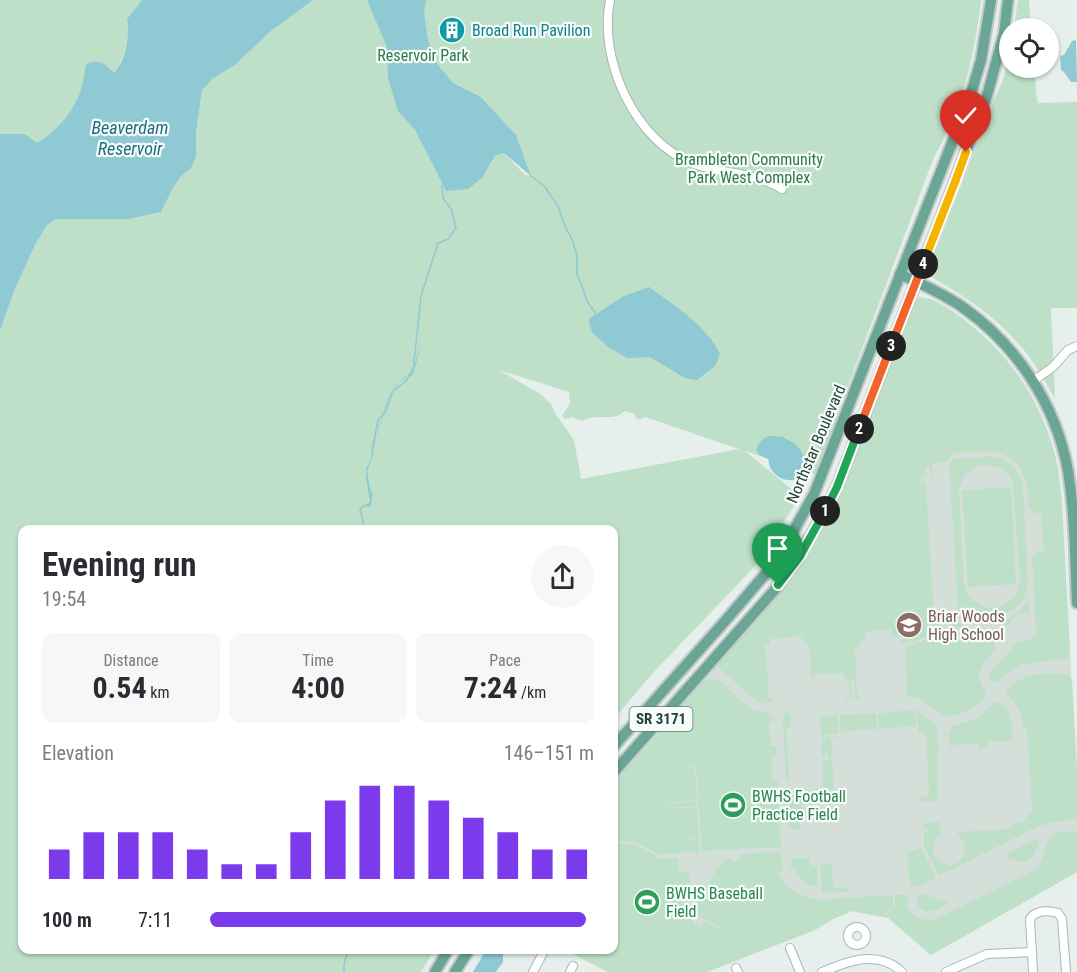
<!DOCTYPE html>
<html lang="en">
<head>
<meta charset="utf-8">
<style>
	:root { --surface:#fff; --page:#f7f7f7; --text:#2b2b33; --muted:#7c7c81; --accent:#7c3aed }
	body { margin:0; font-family:"Roboto Condensed",sans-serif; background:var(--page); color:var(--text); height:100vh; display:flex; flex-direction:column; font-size:22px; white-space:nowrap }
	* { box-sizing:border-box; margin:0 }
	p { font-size:20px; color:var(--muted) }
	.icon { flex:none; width:33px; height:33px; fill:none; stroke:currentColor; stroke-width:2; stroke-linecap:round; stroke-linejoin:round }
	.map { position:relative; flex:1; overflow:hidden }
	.side { position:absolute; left:18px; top:525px; width:600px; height:429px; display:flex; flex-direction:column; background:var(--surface); border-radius:12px; box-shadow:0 2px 4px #0004 }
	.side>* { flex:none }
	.tools { position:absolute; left:999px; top:18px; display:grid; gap:12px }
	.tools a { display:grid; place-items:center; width:60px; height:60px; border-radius:50%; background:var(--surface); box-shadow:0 2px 4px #0004; font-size:30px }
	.pin { position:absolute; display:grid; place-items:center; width:51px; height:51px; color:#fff; margin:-62px -26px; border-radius:50% 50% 50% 0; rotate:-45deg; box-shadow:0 0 6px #0007 }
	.pin .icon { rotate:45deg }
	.km { position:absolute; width:30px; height:30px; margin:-15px; border-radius:50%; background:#222; color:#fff; font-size:16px; line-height:30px; text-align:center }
	.round { display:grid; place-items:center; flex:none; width:63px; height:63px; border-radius:32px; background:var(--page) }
	.overview { display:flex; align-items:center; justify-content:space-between; height:102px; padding:0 24px }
	h1 { font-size:33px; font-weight:700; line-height:45px }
	.stats { display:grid; grid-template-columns:repeat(3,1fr); gap:9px; height:102px; padding:6px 24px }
	.stats div { display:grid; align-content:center; border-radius:12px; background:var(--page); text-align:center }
	.stats b { font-size:30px; font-weight:700 }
	.stats small { font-size:16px; font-weight:400 }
	.stats p { font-size:16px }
	.chart { height:168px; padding:12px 24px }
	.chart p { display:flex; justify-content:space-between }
	.chart svg { width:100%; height:108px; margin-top:6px; stroke:var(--accent); stroke-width:6 }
	ul { padding:0 24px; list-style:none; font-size:20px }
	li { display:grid; grid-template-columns:96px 72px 1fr; align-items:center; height:45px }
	li i { height:15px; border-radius:8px; background:var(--accent) }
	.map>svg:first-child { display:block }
	.built { fill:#d4dfda }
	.green { fill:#bfe0c8; fill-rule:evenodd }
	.water { fill:#8ec9d4 }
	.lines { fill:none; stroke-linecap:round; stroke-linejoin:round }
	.stream { stroke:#8ec9d4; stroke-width:1.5 }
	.minor-casing { stroke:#a8b8b2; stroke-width:10 }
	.major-casing { stroke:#c2cac8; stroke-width:14 }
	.minor { stroke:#fff; stroke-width:8 }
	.major { stroke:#6aa596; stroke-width:10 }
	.split-1-casing { stroke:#fff; stroke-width:12 }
	.split-2-casing { stroke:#fff; stroke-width:12 }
	.split-3-casing { stroke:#fff; stroke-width:12 }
	.split-4-casing { stroke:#fff; stroke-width:12 }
	.split-5-casing { stroke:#fff; stroke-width:12 }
	.split-6-casing { stroke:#fff; stroke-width:12 }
	.split-1 { stroke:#22a559; stroke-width:8 }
	.split-2 { stroke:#22a559; stroke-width:8 }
	.split-3 { stroke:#f0652b; stroke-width:8 }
	.split-4 { stroke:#f0652b; stroke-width:8 }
	.split-5 { stroke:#f5b400; stroke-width:8 }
	.split-6 { stroke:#f5b400; stroke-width:8 }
	.labels { text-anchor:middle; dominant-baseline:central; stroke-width:4.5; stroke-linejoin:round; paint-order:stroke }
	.shield { fill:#f7fbf9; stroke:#637a73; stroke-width:1.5 }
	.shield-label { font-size:15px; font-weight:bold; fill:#24423a }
	.culture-label { font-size:16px; fill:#0d838f; stroke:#f7fbf9; text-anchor:start }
	.park-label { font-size:16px; fill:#2d7a4b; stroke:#f7fbf9 }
	.street-label { font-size:16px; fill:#24423a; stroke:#f7fbf9 }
	.education-label { font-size:16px; fill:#785e54; stroke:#f7fbf9; text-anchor:start }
	.leisure-label { font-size:16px; fill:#27864d; stroke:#f7fbf9; text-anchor:start }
	.water-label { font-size:18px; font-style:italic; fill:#1c6f80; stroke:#f7fbf9 }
</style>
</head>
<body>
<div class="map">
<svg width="1077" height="972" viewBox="0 0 1077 972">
	<rect width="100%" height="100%" fill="#e6efeb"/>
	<polygon class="built" points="927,299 1052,447 1062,499 1077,789 1077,872 931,955 888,918 852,911 833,919 815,930 707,972 565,950 614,950 614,778 773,599 876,405 916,300"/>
	<g class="green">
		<path d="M0,0H142L127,19C129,40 126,56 114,73C104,63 100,58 86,64C84,74 83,87 78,97C70,116 54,133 37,144L25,134H0Z"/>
		<path d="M313,0H981C976,44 967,88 949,128C944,138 939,148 934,157L815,474L745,451L800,496L758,563L650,676L614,719V530H22V950H434L421,972H0V331L14,291L36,243L47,225L56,219H129L161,212L172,190L181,176L191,168L196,157V133L202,91L212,79L235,65L271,31ZM481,97L516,135L531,176L525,175L504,153L495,156L491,164L446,191L415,130L401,114ZM499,370L569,392L570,403L562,416L565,419L572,417L582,421C598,412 612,423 625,411L635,414L636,418L640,420L645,417L739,449L581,479L574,440L557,416L551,404L542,395Z"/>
		<polygon points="1018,0 1029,0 1031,28 1014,28"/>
		<path d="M1009,54L1010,68H1035L1036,94L1038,103L1077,102V308H1051L1055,399C1044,380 1034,361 1019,344C994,316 964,295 931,277L928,272L993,102L1003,80Z"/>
		<path d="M920,296L921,298C933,296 959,315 968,323C1014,358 1047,411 1058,468C1062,495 1063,522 1064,549C1066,583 1068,616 1070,650V654L1067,657L1068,659L1023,664L1010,671L996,683L991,682L989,679L990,672L1018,642L1031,639L1036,632L1032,557L1036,555V552L1044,551L1041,513H1034L1033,510H1029C1028,499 1029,487 1024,477C1012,445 980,451 953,453L943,464L942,465L941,461L932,464L933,476H931L930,467H925V474L921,477V481L924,482L926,484L934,618L944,630C927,634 916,643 898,644L900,641L909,637L906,632L896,638L891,636L890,632L892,629L866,632V637L861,641L859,647L855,648L857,696L862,697V698L857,699L855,698L854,679H851L852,698L850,699L846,700L845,697H850L849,680L844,679L843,673L814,674V679H811L810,650L808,644L802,642L801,636L770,639V644L765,646L767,672L772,673L767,675L768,697L773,698L772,701L768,704L758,702L722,671L719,667V661L783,586L876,404L917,300Z"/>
		<path d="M986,456C1005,457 1019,468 1023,487L1028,585C1024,607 1007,619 984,615L987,616L964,618L958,613V609H966L958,608L949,464L955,458H977ZM985,465C999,465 1008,471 1013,484L1020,578C1018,614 974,619 964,584L959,489C963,475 970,467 985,465Z"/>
		<polygon points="1011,487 1016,584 968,587 962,490"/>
		<path d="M1028,600L1030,612L1028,613C1019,614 1012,616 1009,626H1004V620C1015,616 1022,610 1028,600Z"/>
		<polygon points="952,616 964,627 964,628 952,627 940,617"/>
		<path d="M985,632L996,642L994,645L996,649C982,665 972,672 986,692L984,696L985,697C973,710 960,716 944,716L919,699L907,696L905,649L906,647L944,633L949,634Z"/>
		<path d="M1060,673V675L1068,674L1072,680L1077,770V819L1050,823L1035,828L940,875L938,874L924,846V833L925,831L928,833L929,831L927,829L925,830L923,829L924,823L939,822L940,823L941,833L934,842L933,853C946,878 980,860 957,832L1011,829L1012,825L1024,821L1028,813H1032L1030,777L1025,776L1026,775L1030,774L1027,728L1023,727C1021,709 1017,705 1005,693C1020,673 1037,674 1060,673Z"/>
		<path d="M710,678C726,680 736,700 750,708C757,712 766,711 773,716L774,721L769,722L771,746H776V754L771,756L773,780L778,781L781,847L703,851L702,850L696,767L653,770L695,768L697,800L655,803L696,802L697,804L696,806L655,809L657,830L656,809L697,807L699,839L657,841L698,840L700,850L699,852L658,854L644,846L635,843L627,841H614V779L635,760L703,682Z"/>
		<path d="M997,701C1013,712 1012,721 1013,739L1012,741L989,742L988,747H983V749H979L978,744L951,745V750H950L948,733H950L951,727L976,719Z"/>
		<polygon points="915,710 916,726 879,729 878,714 880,713"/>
		<polygon points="917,710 937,726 939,752 937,759 938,801 920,802 920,797 929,796 926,733 920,733 918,730"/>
		<polygon points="787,712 790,714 791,727 786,728 789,776 794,778 787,779 786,777 783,723 784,715"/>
		<polygon points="874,713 876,715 877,729 843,731 841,736 840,716 841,715"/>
		<polygon points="836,715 838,716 838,734 821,735 820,717 821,716"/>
		<polygon points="836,736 836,738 831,738 832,758 828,758 827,752 825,752 825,757 822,758 821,738"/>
		<polygon points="822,760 832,760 834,789 824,789"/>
		<polygon points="815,791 816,799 801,800 802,812 797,814 790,813 788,793 790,792"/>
		<polygon points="788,816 799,816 800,830 794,829 790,827"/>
		<path d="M1075,831L1077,832V872L931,955L888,918L852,911L833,919L815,930L707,972H608L565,950H601L610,954L611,950H614V844L615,843L630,844L639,847L650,852L659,859L678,858L679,872L690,873L692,898L688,905L692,907L695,918L693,923L701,927L704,921L718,929L719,927L697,915L695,909L715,871L727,858L736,863L742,854L781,852L783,871L779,872C786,894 809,900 830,901L832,899L893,895V906L883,915L884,916L895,906V895H909C901,911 920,923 936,919L1035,870C1044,861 1045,838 1056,833C1062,831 1069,832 1075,831Z"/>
		<path d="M1034,840H1037L1039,842C1032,863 1026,865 1006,857L1008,853Z"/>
		<polygon points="921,847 935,876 935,878 917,886 913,887 911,886 911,880 909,880 907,851 915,850"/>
		<path d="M810,858V864L817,867L818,887C806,885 800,879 793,869L789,870L788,868L791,867V861L793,859Z"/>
		<polygon points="831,863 833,888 847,888 848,892 822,893 820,864"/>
		<path d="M925,894L947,902L948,903C936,910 922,919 916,901L918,897Z"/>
	</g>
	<g class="water">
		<path d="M142,0H313L271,31L235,65L212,79L202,91L196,133V157L191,168L181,176L172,190L161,212L129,219H56L47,225L36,243L14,291L0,331V134H25L37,143C54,133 70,116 78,97C83,87 84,74 86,64C100,58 104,63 114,73C127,57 129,39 127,19Z"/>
		<polygon points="367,0 426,0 424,13 428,40 434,60 453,83 481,97 516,135 531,176 504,153 495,156 482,178 468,189 446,191 415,130 398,111 388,78 387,47"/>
		<polygon points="1076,40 1077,82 1071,82 1064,72 1061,70 1060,56 1064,55 1072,41"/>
		<path d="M649,287C675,306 706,325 720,354L715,366L697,380L685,378L650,357L627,358L608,347L592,332L589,323L590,318L624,296Z"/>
		<polygon points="421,336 416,365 411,374 400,382 391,391 379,428 372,445 372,458 367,471 372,501 370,506 366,508 370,501 366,478 366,469 372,456 371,445 377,432 390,392 396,385 409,374 415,364"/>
		<path d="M771,436L783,437C789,441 795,442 800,449C804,455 803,459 809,463L810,469C801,484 780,484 771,469C769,466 769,463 768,459L759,455L756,450C759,442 763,437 771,436Z"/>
		<polygon points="486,950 503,950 503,962 496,972 473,972"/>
	</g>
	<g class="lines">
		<g class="stream">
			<polyline points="530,175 545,187 559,208 563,221 568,232 572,239 577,255"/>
			<polyline points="577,256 577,275 582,286 587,301 596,314"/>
			<polyline points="372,457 376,430 378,420 385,413 393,391 405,382 413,372 421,296 438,243 448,239 456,228 451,209 443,198 442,185"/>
			<polyline points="369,487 372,495 371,499"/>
			<polyline points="363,530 363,520 360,510 362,507 369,504"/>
			<polyline points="344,972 344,964 348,950"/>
		</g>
		<defs>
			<g id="minor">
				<path d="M610,0C598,60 635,142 694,164C723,174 755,172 782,189"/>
				<polyline points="1033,381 1053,367 1068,350 1077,346"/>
				<circle cx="857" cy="936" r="9"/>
				<polyline points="790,948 800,972"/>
				<polyline points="736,968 738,972"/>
				<path d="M1033,971L1030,919C1035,910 1049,910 1058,913L1062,919L1066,972"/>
				<polyline points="533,972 544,951"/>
				<polyline points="570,972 573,966"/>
				<path d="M822,972C848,961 878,949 902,972"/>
				<polyline points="946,972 987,954 1032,952"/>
			</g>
			<g id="major">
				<path d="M900,274C921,284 942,293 961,306C1016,344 1056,404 1068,471C1075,514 1075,559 1077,603"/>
				<polyline points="614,746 726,620 767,572 788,541 814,494 970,97 981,60 991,0"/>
				<path d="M614,772L779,585C801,554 820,522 837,487L945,207L987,96L1004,33L1008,0"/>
				<polyline points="435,972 448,950"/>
				<polyline points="455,972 469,950"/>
			</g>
		</defs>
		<use href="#minor" class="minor-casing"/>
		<use href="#major" class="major-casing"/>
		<use href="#minor" class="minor"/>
		<use href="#major" class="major"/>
	</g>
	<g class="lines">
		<defs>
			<polyline id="split-1" points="778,585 800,556 825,511"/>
			<polyline id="split-2" points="825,511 837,487 859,429"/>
			<polyline id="split-3" points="859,429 891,346"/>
			<polyline id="split-4" points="891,346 923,264"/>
			<polyline id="split-5" points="923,264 955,182"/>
			<polyline id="split-6" points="955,182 966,152"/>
		</defs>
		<use href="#split-1" class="split-1-casing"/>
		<use href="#split-2" class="split-2-casing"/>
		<use href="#split-3" class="split-3-casing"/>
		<use href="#split-4" class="split-4-casing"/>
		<use href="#split-5" class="split-5-casing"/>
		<use href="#split-6" class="split-6-casing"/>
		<use href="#split-1" class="split-1"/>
		<use href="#split-2" class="split-2"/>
		<use href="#split-3" class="split-3"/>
		<use href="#split-4" class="split-4"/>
		<use href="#split-5" class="split-5"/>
		<use href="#split-6" class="split-6"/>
	</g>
	<defs>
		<symbol id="building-disc" viewBox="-11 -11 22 22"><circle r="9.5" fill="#0f9aa8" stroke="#f7fbf9"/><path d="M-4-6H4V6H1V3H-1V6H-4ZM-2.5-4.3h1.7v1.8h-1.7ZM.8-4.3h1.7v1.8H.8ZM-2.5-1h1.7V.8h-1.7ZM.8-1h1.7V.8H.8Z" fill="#fff"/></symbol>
		<symbol id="school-disc" viewBox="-11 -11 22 22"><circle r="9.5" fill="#8d6e63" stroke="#f7fbf9"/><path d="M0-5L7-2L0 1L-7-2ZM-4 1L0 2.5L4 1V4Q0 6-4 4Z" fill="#fff"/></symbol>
		<symbol id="stadium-disc" viewBox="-11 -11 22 22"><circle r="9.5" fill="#2e9e5b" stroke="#f7fbf9"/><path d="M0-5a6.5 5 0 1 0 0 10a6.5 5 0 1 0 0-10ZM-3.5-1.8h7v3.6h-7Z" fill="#fff"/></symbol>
	</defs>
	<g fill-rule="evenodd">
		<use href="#building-disc" x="437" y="15" width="30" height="30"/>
		<use href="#school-disc" x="894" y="610" width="30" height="30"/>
		<use href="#stadium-disc" x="718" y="790" width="30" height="30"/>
		<use href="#stadium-disc" x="632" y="887" width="30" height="30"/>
	</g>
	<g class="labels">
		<rect class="shield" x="629.5" y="707" width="63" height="24" rx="4.5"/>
		<g class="shield-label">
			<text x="661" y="719">SR 3171</text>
		</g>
		<g class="culture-label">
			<text x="472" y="30">Broad Run Pavilion</text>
		</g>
		<g class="park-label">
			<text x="423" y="55">Reservoir Park</text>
			<text x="749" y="159">Brambleton Community<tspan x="749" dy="18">Park West Complex</tspan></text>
		</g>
		<g class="street-label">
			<text transform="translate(816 444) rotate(-67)">Northstar Boulevard</text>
		</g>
		<g class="education-label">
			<text x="928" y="616">Briar Woods<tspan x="928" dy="18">High School</tspan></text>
		</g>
		<g class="leisure-label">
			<text x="752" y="796">BWHS Football<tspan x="752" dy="18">Practice Field</tspan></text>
			<text x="666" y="893">BWHS Baseball<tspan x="666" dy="18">Field</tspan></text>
		</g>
		<g class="water-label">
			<text x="130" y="127">Beaverdam<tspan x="130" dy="21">Reservoir</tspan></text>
		</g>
	</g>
</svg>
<div class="tools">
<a><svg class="icon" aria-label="locate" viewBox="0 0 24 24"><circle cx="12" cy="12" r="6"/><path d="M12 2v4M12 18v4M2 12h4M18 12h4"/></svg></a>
</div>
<div class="pin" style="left:778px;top:585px;background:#1e9e55"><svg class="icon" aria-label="arrive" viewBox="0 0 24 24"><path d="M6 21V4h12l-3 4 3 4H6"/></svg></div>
<div class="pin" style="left:966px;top:152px;background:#d93025"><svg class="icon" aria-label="check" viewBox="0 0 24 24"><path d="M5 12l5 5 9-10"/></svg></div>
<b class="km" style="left:825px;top:511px">1</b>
<b class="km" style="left:859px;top:429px">2</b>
<b class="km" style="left:891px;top:346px">3</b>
<b class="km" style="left:923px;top:264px">4</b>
<section class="side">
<div class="overview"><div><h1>Evening run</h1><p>19:54</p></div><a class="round"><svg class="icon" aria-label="share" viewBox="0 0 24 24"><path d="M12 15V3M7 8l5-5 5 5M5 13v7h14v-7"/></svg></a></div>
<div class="stats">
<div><p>Distance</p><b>0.54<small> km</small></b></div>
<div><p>Time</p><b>4:00</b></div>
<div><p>Pace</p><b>7:24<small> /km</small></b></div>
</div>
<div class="chart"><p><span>Elevation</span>146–151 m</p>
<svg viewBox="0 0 160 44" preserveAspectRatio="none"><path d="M5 44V32M15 44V25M25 44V25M35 44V25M45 44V32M55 44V38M65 44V38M75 44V25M85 44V12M95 44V6M105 44V6M115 44V12M125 44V19M135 44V25M145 44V32M155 44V32"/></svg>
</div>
<ul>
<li><b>100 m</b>7:11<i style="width:98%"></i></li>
</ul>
</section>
</div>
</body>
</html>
